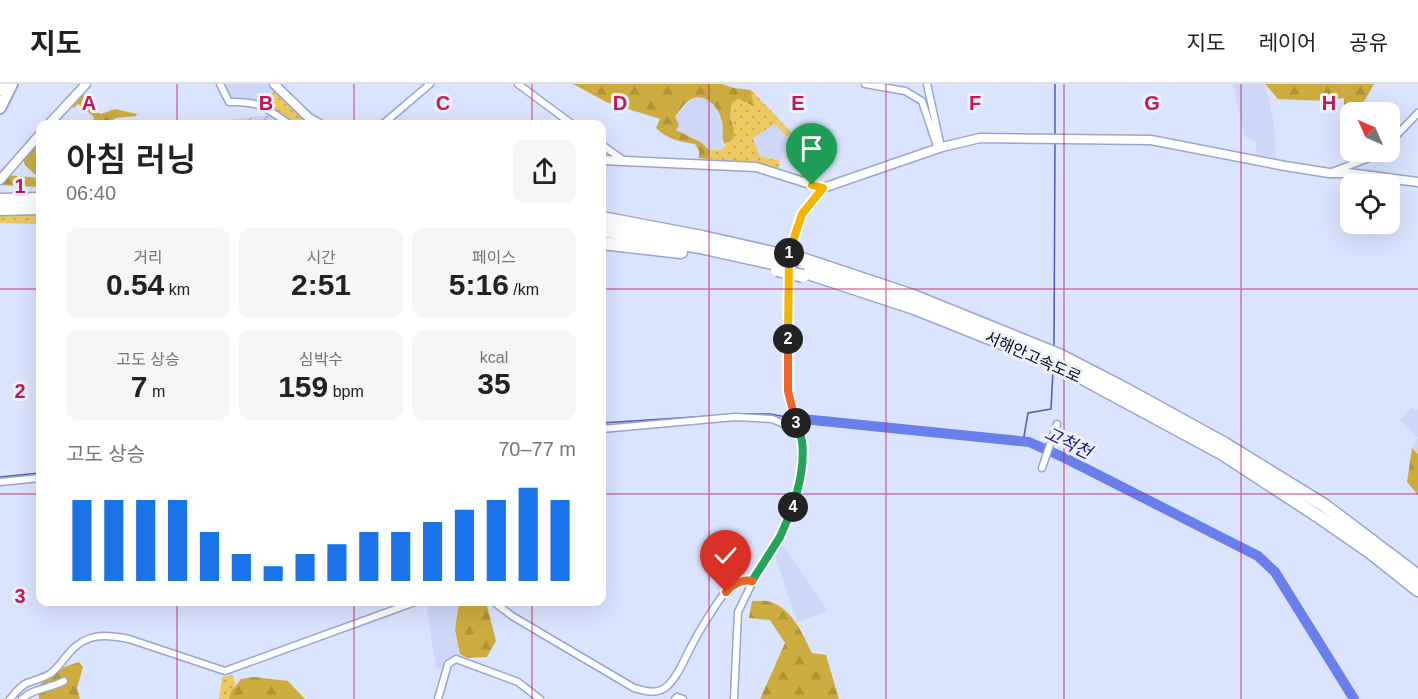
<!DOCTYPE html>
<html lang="ko">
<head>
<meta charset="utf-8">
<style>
	:root { --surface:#fff; --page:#f6f6f6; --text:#222; --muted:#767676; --line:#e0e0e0; --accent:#1a73e8 }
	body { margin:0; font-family:Arial,"Noto Sans KR",sans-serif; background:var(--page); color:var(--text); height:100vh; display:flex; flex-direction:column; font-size:22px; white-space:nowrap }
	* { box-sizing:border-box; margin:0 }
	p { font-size:20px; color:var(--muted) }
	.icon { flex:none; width:33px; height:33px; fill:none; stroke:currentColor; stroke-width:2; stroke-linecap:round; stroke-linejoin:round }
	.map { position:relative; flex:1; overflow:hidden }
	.drawer { position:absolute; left:36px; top:36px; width:570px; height:486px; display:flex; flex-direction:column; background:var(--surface); border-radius:12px; box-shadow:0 6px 24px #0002 }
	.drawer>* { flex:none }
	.needle { width:39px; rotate:315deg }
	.fabs { position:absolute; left:1340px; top:18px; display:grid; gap:12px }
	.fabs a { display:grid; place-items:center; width:60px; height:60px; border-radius:12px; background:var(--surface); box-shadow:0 6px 24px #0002; font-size:30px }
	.pin { position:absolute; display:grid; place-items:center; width:51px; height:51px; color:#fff; margin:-62px -26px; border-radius:50% 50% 50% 0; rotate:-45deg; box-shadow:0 0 6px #0007 }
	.pin .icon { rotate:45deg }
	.km { position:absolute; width:30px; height:30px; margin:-15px; border-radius:50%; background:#222; color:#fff; font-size:16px; line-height:30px; text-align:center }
	.round { display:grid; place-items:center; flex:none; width:63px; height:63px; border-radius:12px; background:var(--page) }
	.overview { display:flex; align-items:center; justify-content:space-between; height:102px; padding:0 30px }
	h1 { font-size:33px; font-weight:600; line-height:45px }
	.stats { display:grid; grid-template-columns:repeat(3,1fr); gap:9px; height:102px; padding:6px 30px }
	.stats div { display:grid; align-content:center; border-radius:12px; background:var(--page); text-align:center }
	.stats b { font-size:30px; font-weight:600 }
	.stats small { font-size:16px; font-weight:400 }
	.stats p { font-size:16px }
	.chart { height:168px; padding:12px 30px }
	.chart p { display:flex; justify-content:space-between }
	.chart svg { width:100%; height:108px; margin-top:6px; stroke:var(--accent); stroke-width:6 }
	header { display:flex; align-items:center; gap:36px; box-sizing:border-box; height:84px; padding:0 30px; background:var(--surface); border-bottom:2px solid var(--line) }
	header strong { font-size:28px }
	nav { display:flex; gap:33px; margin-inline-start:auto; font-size:21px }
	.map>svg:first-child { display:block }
	.built { fill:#ced7f7 }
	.industrial { fill:url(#industrial-furrows) }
	.grass { fill:url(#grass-dots) }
	.forest { fill:url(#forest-firs) }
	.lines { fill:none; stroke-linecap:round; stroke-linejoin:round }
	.stream { stroke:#4c5ead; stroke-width:1.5 }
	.river { stroke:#6980ec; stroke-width:10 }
	.minor-casing { stroke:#98a5cf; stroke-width:9 }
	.tertiary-casing { stroke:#98a5cf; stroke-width:11 }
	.trunk-casing { stroke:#98a5cf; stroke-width:14 }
	.motorway-casing { stroke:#98a5cf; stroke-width:15 }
	.minor { stroke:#fff; stroke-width:6 }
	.tertiary { stroke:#fff; stroke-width:8 }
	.trunk { stroke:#fff; stroke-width:10 }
	.motorway { stroke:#fff; stroke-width:12 }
	.motorway-bridge-casing { stroke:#98a5cf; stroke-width:15; stroke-linecap:butt }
	.motorway-bridge { stroke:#fff; stroke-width:12 }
	.split-1-casing { stroke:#fff; stroke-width:12 }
	.split-2-casing { stroke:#fff; stroke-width:12 }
	.split-3-casing { stroke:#fff; stroke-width:12 }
	.split-4-casing { stroke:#fff; stroke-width:12 }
	.split-5-casing { stroke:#fff; stroke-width:12 }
	.split-6-casing { stroke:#fff; stroke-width:12 }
	.split-1 { stroke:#f5b400; stroke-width:8 }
	.split-2 { stroke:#f5b400; stroke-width:8 }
	.split-3 { stroke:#f0652b; stroke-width:8 }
	.split-4 { stroke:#22a559; stroke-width:8 }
	.split-5 { stroke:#22a559; stroke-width:8 }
	.split-6 { stroke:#f0652b; stroke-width:8 }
	.grid { fill:none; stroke:#c2185b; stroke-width:1.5; stroke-opacity:0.55 }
	.labels { text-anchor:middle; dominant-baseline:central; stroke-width:6; stroke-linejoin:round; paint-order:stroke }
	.street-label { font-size:16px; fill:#090d1b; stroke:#eef1fa }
	.water-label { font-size:18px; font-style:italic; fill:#1e1395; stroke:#eef1fa }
	.grid-label { font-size:20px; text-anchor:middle; font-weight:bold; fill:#c2185b; stroke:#eef1fa; stroke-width:6; stroke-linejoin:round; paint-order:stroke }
</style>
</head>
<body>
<header>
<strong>지도</strong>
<nav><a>지도</a><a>레이어</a><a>공유</a></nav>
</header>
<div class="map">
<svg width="1418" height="615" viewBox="0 0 1418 615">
	<defs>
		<pattern id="industrial-furrows" width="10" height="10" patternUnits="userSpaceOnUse" patternTransform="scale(1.5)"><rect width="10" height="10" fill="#ced7f7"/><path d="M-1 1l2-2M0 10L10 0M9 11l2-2" fill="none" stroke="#b0b7d3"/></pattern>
		<pattern id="grass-dots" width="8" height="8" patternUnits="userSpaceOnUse" patternTransform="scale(1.5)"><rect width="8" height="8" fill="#ecca5f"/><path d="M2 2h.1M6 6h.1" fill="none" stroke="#c9ac52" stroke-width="1.8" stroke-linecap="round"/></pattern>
		<pattern id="forest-firs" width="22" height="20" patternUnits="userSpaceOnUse" patternTransform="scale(1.5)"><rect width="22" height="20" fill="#cdac3f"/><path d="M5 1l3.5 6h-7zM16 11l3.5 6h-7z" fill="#af9337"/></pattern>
	</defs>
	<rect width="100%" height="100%" fill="#dbe4ff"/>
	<g class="built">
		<polygon points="225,0 270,0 276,5 264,19 229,15"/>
		<polygon points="1233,0 1265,0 1274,39 1276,76 1255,73 1256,58 1244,52"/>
		<polygon points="699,13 708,15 716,23 723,38 722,54 723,65 710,67 702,59 675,46 679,41 675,34 690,16"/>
		<polygon points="775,40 787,53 780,77 760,72 753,54"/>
		<polygon points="1411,324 1418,326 1418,370 1412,364 1418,354 1400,336"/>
		<polygon points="782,460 828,527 797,538 774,468"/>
		<polygon points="426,518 458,518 455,546 460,570 451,575 444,584 436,585"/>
	</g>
	<polygon class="industrial" points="269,31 284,40 200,40 213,38"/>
	<g class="grass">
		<polygon points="276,5 305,35 298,40 294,40 264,19"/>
		<polygon points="751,6 791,48 787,53 775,40 753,54 760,72 780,77 779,86 762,81 708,75 710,67 723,65 734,46 730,33 732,19 738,15 754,21"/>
		<polygon points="30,129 40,130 40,140 0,139 0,130"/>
		<polygon points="233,591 236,602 229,615 219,615 222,593"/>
	</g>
	<g class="forest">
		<path d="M573,0H722L734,4L751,6L754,22L738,15L732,19L730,33L734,46L733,55L724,60C721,52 724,45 722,37C719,24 706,8 691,15C684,19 679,28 675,33L679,41L676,46L702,59L710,67L708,75L699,74V67L695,60C681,58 666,55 656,44L660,35L606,18Z"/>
		<polygon points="1265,0 1374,0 1365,16 1354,28 1344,28 1344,14 1326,17 1278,15"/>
		<polygon points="84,10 89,25 101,30 115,25 137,30 136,32 116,34 106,40 97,40 93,37 94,33 78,20 74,24 70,21"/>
		<polygon points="40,53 40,103 0,101 7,91 39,94 25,81 23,74"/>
		<polygon points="1412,364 1418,370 1418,411 1407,398"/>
		<path d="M752,517C757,517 765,516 771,518C793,526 802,549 812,569L826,571L839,615H760L785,559L770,536L749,534Z"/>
		<polygon points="459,518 486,518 496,557 487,573 467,574 460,570 455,546"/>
		<path d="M79,578L83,583L77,604L80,615H39C35,591 61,584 79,578Z"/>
		<polygon points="253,593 288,597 305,615 229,615 231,608 241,595"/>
	</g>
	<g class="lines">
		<g class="stream">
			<polyline points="1055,50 1055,0"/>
			<polyline points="1054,263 1055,58"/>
			<polyline points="602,339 740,330 770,330 792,334"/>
			<polyline points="1023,358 1028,329 1051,325 1053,286"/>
			<polyline points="0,393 40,389"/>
		</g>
		<polyline class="river" points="793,334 1029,358 1065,374 1258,472 1275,488 1354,615"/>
		<defs>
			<g id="minor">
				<path d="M220,0L229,18C259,17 265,23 289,40"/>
				<polyline points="518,0 572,40"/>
				<polyline points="865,0 905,7 922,17 938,65"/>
				<polyline points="927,0 941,63"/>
				<polyline points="383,40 430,0"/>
				<polyline points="1389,59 1418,29"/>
				<polyline points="602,61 623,76"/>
				<polyline points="1332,88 1377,71 1381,68"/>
				<polyline points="602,345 735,333 772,335 796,345"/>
				<polyline points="1042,384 1057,340"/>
				<polyline points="0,398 40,394"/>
				<path d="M494,518L512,532L634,604C643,606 652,610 661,606C675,601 685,573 692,561C698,549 722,509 731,502C737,498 746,496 753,497"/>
				<path d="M10,615C15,609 20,602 27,599C35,596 43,594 50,590C58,584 62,577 69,569C86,549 105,550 129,555L225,587L415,518"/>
				<path d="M22,615C34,604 49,605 64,597"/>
				<polyline points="438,615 448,580 456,575 518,598 540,615"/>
				<polyline points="675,615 677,613 683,615"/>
				<polyline points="734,615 738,528 753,497 780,452 791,429 800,399 802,354 796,345 788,307 789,167 802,131 823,104"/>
			</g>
			<g id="tertiary">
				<polyline points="274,0 309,34 320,40"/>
				<polyline points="49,40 86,0"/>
				<polyline points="602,76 756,83 823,104 942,63 980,54 1151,56 1285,82 1329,89 1348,89 1418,98"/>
				<polyline points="0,96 40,50"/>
			</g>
			<g id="trunk">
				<polyline points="0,6 3,0"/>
				<polyline points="0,24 12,0"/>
			</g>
			<g id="motorway">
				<polyline points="0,116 40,115"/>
				<polyline points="0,125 40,124"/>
				<polyline points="602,134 702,153 777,170"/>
				<polyline points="602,146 700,163 777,180"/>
				<polyline points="602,159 681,168"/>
				<polyline points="802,175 913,212 1059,271 1125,305 1225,360 1324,421 1418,492"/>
				<polyline points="802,187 914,224 1060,282 1223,370 1321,434 1370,468 1418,506"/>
			</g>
		</defs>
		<use href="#minor" class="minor-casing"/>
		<use href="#tertiary" class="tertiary-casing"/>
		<use href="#trunk" class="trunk-casing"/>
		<use href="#motorway" class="motorway-casing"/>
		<use href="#minor" class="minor"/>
		<use href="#tertiary" class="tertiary"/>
		<use href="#trunk" class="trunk"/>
		<use href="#motorway" class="motorway"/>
		<defs>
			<g id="motorway-bridge">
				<polyline points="777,170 802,175"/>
				<polyline points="777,186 803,192"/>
			</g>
		</defs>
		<use href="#motorway-bridge" class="motorway-bridge-casing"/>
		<use href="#motorway-bridge" class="motorway-bridge"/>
	</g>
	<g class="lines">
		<defs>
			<polyline id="split-1" points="789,169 802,130 823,104 812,101"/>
			<polyline id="split-2" points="788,255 789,169"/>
			<polyline id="split-3" points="788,255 788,307 796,339"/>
			<path id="split-4" d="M793,423C799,402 805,379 802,357C801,351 797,346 796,339"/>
			<polyline id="split-5" points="752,497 780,453 793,423"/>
			<path id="split-6" d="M726,508C732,500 742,495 752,497"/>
		</defs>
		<use href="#split-1" class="split-1-casing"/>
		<use href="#split-2" class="split-2-casing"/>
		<use href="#split-3" class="split-3-casing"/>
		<use href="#split-4" class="split-4-casing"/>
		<use href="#split-5" class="split-5-casing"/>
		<use href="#split-6" class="split-6-casing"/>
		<use href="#split-1" class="split-1"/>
		<use href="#split-2" class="split-2"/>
		<use href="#split-3" class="split-3"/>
		<use href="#split-4" class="split-4"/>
		<use href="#split-5" class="split-5"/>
		<use href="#split-6" class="split-6"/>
	</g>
	<path class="grid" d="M177,0V40M354,0V40M532,0V40M709,0V615M886,0V615M1064,0V615M1241,0V615M0,205H40M602,205H1418M0,410H40M602,410H1418M177,518V615M354,518V615M532,518V615"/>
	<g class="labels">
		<g class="street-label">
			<text transform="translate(1033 273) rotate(24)">서해안고속도로</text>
		</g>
		<g class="water-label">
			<text transform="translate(1068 359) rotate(26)">고척천</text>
		</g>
	</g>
	<g class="grid-label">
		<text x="89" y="26">A</text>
		<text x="266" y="26">B</text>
		<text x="443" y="26">C</text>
		<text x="620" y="26">D</text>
		<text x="798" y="26">E</text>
		<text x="975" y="26">F</text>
		<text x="1152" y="26">G</text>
		<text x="1329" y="26">H</text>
		<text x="20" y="109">1</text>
		<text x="20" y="314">2</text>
		<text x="20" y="519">3</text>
	</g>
</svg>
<div class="fabs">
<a><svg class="needle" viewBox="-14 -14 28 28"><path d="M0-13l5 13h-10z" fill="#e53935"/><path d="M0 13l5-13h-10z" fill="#767676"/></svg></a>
<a><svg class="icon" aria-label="locate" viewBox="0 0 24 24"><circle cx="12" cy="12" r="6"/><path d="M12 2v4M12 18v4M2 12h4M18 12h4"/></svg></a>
</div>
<div class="pin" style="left:812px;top:101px;background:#1e9e55"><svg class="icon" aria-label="arrive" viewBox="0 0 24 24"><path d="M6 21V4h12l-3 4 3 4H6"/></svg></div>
<div class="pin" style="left:726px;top:508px;background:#d93025"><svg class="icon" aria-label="check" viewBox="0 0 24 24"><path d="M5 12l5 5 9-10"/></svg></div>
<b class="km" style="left:789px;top:169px">1</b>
<b class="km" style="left:788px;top:255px">2</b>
<b class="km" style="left:796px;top:339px">3</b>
<b class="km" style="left:793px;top:423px">4</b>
<section class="drawer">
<div class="overview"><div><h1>아침 러닝</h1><p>06:40</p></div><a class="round"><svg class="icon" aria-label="share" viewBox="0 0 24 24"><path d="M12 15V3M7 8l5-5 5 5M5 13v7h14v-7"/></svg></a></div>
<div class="stats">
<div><p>거리</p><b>0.54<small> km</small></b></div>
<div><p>시간</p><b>2:51</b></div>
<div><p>페이스</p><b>5:16<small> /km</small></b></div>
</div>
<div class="stats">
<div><p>고도 상승</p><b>7<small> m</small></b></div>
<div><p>심박수</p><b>159<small> bpm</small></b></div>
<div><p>kcal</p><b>35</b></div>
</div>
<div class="chart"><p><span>고도 상승</span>70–77 m</p>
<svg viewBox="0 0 160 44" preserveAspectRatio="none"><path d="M5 44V11M15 44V11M25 44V11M35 44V11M45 44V24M55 44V33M65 44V38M75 44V33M85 44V29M95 44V24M105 44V24M115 44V20M125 44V15M135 44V11M145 44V6M155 44V11"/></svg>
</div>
</section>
</div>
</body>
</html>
